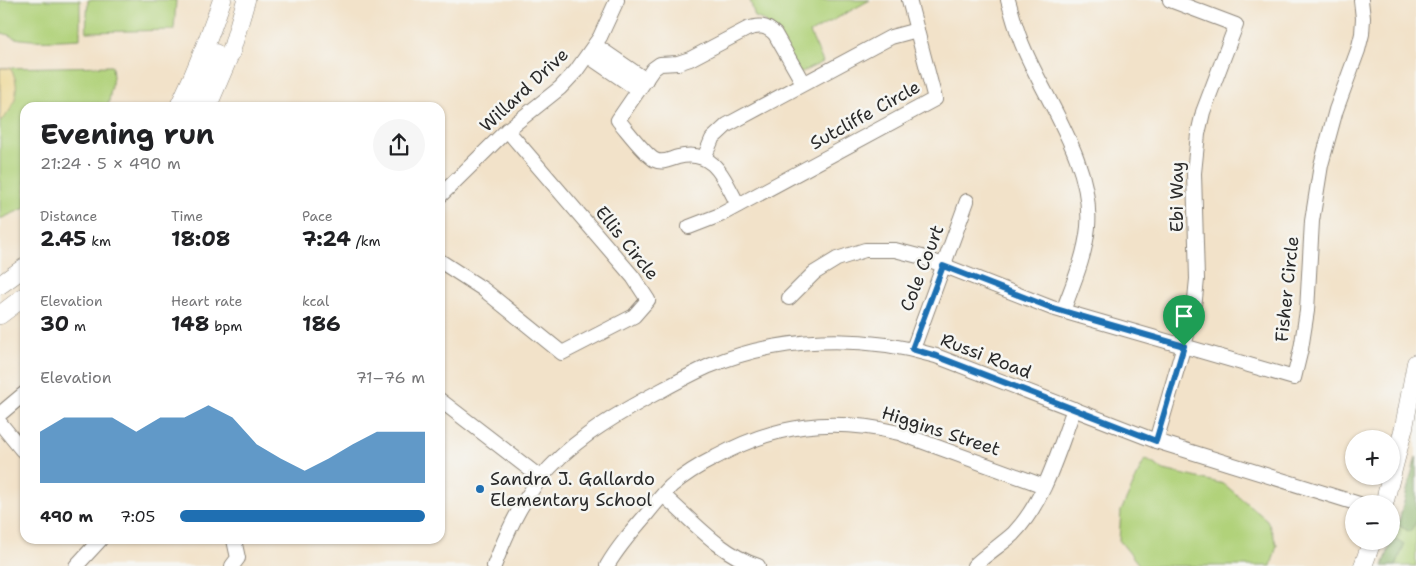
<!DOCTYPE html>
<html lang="en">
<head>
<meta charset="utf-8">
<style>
	:root { --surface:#fff; --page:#f6f6f6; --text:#202124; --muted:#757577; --accent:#1f6fb2 }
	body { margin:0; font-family:"Shantell Sans",sans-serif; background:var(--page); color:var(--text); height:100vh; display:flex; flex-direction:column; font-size:19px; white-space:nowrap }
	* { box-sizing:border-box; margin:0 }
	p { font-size:16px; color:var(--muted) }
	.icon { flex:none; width:28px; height:28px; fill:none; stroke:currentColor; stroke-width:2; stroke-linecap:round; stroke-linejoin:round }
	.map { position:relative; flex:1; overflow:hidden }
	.sheet { position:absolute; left:20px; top:102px; width:425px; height:442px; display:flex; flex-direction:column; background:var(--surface); border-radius:15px; box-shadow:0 1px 4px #0004 }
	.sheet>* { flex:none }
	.fabs { position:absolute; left:1345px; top:430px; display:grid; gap:10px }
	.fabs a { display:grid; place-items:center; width:55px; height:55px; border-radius:50%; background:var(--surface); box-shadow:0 1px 4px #0004; font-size:25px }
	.pin { position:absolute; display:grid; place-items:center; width:42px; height:42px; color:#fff; margin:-51px -21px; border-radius:50% 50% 50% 0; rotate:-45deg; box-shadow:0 0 5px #0007 }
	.pin .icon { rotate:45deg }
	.round { display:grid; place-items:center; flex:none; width:52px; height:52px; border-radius:26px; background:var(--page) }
	.overview { display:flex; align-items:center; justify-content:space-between; height:85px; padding:0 20px }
	h1 { font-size:28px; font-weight:700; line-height:38px }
	.metrics { display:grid; grid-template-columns:repeat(3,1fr); gap:8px; height:85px; padding:5px 20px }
	.metrics div { display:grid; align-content:center }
	.metrics b { font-size:21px; font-weight:700 }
	.metrics small { font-size:14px; font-weight:400 }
	.metrics p { font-size:14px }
	.chart { height:140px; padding:10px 20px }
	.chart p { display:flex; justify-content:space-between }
	.chart svg { width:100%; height:90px; margin-top:5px; fill:var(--accent); opacity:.7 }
	ul { padding:0 20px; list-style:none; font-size:16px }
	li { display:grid; grid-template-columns:80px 60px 1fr; align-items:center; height:38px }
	li i { height:12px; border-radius:6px; background:var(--accent) }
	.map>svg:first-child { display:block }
	.green { fill:#b1d27a; stroke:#6e7e52 }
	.forest { fill:#8cb46a; stroke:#5c704a }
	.sand { fill:#eeda9e; stroke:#8c8264 }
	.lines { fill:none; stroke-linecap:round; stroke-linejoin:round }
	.minor-casing { stroke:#8e867a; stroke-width:16 }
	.major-casing { stroke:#8e867a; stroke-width:19 }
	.minor { stroke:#fff; stroke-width:14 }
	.major { stroke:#fff; stroke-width:18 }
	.route-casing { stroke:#fff; stroke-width:10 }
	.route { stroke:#1f6fb2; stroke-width:6 }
	.poi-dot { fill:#1f6fb2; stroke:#f6f6f2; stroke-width:2 }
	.labels { text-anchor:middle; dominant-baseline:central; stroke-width:5; stroke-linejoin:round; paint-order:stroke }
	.street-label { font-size:18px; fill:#2b2b2b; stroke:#f6f6f2 }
	.poi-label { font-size:18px; fill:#2b2b2b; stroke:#f6f6f2; text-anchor:start }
</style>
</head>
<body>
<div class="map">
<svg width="1416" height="566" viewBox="0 0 1416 566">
	<rect width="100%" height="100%" fill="#f6f6f2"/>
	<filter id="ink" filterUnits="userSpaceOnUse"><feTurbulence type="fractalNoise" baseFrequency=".02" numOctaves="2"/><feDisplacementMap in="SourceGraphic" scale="10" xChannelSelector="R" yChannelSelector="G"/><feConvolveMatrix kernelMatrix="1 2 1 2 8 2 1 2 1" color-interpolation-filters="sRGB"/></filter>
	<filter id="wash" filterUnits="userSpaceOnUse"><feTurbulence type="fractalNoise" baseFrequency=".0096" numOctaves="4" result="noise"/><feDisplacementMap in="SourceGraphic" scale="20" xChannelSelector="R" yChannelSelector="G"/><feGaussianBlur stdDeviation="1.12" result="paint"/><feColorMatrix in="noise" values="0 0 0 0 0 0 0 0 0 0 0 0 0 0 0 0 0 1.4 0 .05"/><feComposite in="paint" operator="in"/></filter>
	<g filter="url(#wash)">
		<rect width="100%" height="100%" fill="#f2e2c9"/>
		<g class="green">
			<path d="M0,0H80V39C60,40 35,42 15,38C10,36 6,33 0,33Z"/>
			<polygon points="88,0 176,0 174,30 86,32"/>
			<polygon points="750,0 870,0 810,33 823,62 800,73 765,21 755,17"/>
			<polygon points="112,66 113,77 108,107 25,108 25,208 0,219 0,68"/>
			<polygon points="1416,457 1416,566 1383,566 1398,525"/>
			<polygon points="1145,459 1164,470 1224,484 1267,520 1277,545 1271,566 1140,566 1119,540 1121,511"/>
		</g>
		<g class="forest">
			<polygon points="1416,457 1416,522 1410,532 1398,525"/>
			<polygon points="1393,538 1404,545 1396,566 1383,566"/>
		</g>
		<path class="sand" d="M0,68H10C22,85 16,109 0,121Z"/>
	</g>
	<g filter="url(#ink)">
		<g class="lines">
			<defs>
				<g id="minor">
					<path d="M1008,0C1013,17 1017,34 1025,51C1049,106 1093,164 1088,227C1085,257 1073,284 1063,311"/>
					<polyline points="595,45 646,80"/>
					<polyline points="588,56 638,90"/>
					<polyline points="704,158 712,139 727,125 891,37 917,30"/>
					<polyline points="440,196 507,130 560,88 576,71 600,37 617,0"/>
					<path d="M738,205C724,179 714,148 678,157C670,159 663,164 655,160C645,155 626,129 618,120L653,69L660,64L678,63L690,59L747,29C759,25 766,25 775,34L803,83"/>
					<polyline points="689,227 720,215 935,99 909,0"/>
					<polyline points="440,261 483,289 562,353 634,316 648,300 633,277 507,130"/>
					<polyline points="789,298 814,273 837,259 865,250 895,250 922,257 1052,308 1294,378 1301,349 1307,311 1312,221 1321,165 1336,110 1358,50 1362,34 1363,18 1361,0"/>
					<polyline points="913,349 967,201"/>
					<polyline points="440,400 541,478"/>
					<polyline points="0,414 25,393"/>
					<polyline points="0,423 22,450"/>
					<polyline points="1156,441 1191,321 1195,299 1197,279 1194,173 1198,134 1203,112 1236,25 1170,0"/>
					<path d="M663,495C692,520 720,554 758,566"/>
					<polyline points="76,566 100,540"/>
					<polyline points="232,566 238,558 234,540"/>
					<path d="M494,566C506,535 519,505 540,479C567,445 607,420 645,399C666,388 687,376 709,366C781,336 862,334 936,356L1156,441L1359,504"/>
					<path d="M607,566C618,547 632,531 646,515C654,505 662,495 671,486C685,474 700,465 716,457C776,424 832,417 899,433L1044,486"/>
					<path d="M974,566C986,554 1001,545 1013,534C1045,501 1058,451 1074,409"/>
				</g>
				<g id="major">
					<path d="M178,108C196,73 209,37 222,0"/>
					<polyline points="199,108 198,98 215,53"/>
					<polyline points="207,108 231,52 246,0"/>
					<polyline points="0,285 25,267"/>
					<polyline points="0,315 25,296"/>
					<polyline points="1384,504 1404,427 1416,363"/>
					<polyline points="1363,566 1372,541"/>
				</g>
			</defs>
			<use href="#minor" class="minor-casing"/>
			<use href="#major" class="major-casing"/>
			<use href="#minor" class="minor"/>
			<use href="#major" class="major"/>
		</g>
	</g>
	<g class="lines" filter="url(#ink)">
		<defs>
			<polygon id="route" points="943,266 1052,308 1184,346 1156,441 936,356 912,349"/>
		</defs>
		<use href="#route" class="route-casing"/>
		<use href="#route" class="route"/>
	</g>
	<circle class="poi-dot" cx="480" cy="489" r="5"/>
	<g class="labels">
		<g class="street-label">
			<text transform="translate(524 90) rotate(-43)">Willard Drive</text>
			<text transform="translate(865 115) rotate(-29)">Sutcliffe Circle</text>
			<text transform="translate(1177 197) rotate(-90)">Ebi Way</text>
			<text transform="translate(627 243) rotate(51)">Ellis Circle</text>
			<text transform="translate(922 268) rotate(-69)">Cole Court</text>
			<text transform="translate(1287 289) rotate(-84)">Fisher Circle</text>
			<text transform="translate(986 356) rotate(21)">Russi Road</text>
			<text transform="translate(941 431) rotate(18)">Higgins Street</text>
		</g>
		<g class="poi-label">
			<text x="490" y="479">Sandra J. Gallardo<tspan x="490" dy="21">Elementary School</tspan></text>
		</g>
	</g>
</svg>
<div class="fabs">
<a>+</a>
<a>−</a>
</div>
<div class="pin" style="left:1184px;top:346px;background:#1e9e55"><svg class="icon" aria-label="arrive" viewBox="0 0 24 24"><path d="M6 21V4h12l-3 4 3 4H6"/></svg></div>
<section class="sheet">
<div class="overview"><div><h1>Evening run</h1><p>21:24 · 5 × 490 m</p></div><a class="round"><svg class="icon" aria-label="share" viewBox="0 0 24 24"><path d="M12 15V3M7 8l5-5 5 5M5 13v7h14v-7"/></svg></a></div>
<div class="metrics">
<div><p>Distance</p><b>2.45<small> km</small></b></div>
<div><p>Time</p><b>18:08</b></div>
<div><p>Pace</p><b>7:24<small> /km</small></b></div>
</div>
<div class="metrics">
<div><p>Elevation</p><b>30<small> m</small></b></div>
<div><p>Heart rate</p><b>148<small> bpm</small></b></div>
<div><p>kcal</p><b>186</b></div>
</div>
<div class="chart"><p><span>Elevation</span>71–76 m</p>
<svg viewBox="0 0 160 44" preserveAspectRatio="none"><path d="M0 44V19L10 12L20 12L30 12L40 19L50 12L60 12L70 6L80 12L90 25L100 32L110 38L120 32L130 25L140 19L150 19L160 19V44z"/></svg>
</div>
<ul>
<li><b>490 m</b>7:05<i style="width:100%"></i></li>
</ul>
</section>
</div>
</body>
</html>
